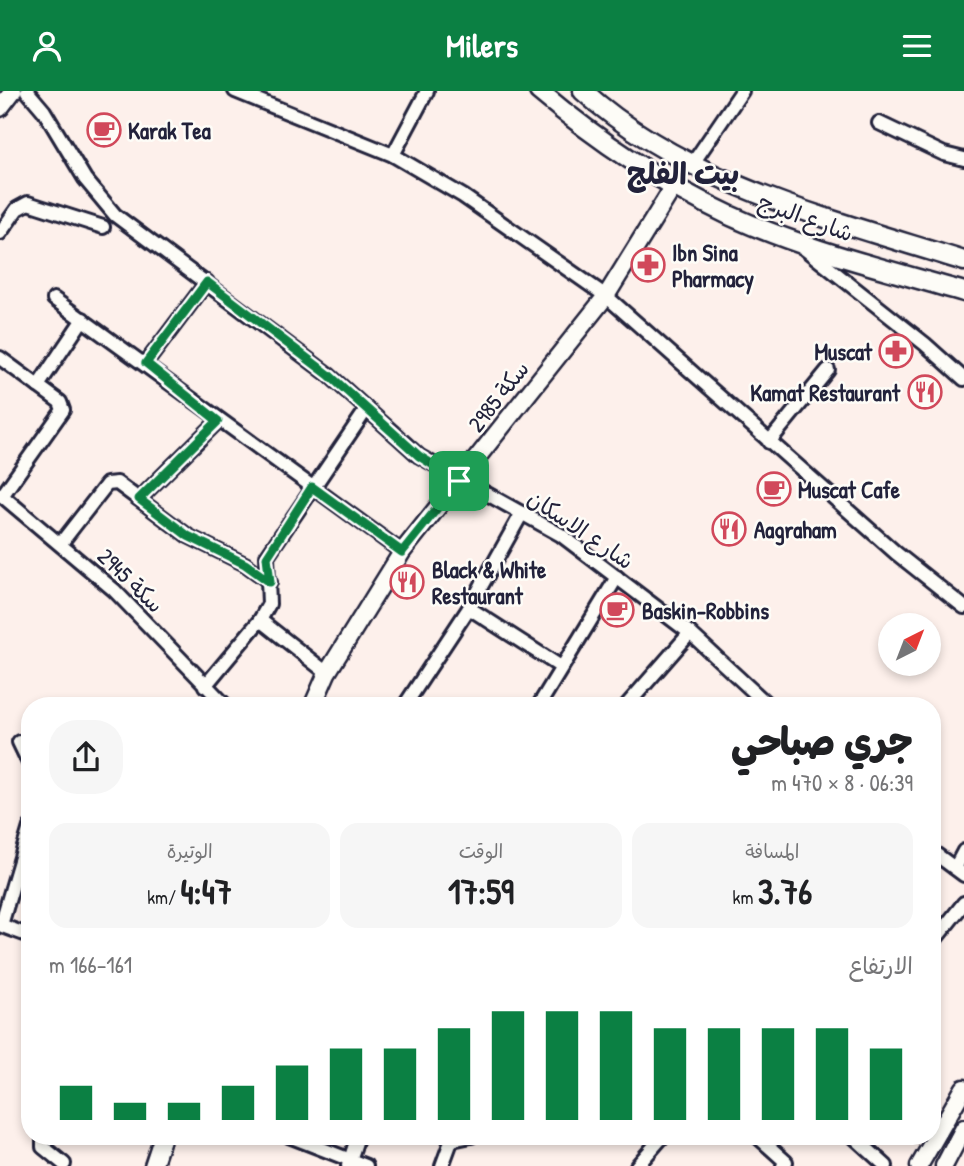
<!DOCTYPE html>
<html lang="ar">
<head>
<meta charset="utf-8">
<style>
	:root { --surface:#fff; --page:#f6f6f6; --text:#202124; --muted:#757577; --accent:#0b8043 }
	body { margin:0; font-family:"Patrick Hand","Playpen Sans Arabic",sans-serif; background:var(--page); color:var(--text); direction:rtl; height:100vh; display:flex; flex-direction:column; font-size:26px; white-space:nowrap }
	* { box-sizing:border-box; margin:0 }
	p { font-size:23px; color:var(--muted) }
	.icon { flex:none; width:38px; height:38px; fill:none; stroke:currentColor; stroke-width:2; stroke-linecap:round; stroke-linejoin:round }
	.map { position:relative; flex:1; overflow:hidden; direction:ltr }
	.drawer { position:absolute; left:21px; top:606px; width:920px; height:448px; display:flex; flex-direction:column; background:var(--surface); border-radius:28px; box-shadow:0 4px 10px #0003; direction:rtl }
	.drawer>* { flex:none }
	.needle { width:46px; rotate:42deg }
	.fabs { position:absolute; left:878px; top:522px; display:grid; gap:14px }
	.fabs a { display:grid; place-items:center; width:63px; height:63px; border-radius:50%; background:var(--surface); box-shadow:0 4px 10px #0003; font-size:35px }
	.pin { position:absolute; display:grid; place-items:center; width:60px; height:60px; color:#fff; margin:-30px; border-radius:14px; box-shadow:0 4px 10px #0006 }
	.round { display:grid; place-items:center; flex:none; width:74px; height:74px; border-radius:28px; background:var(--page) }
	.overview { display:flex; align-items:center; justify-content:space-between; height:119px; padding:0 28px }
	h1 { font-size:38px; font-weight:800; line-height:52px }
	.stats { display:grid; grid-template-columns:repeat(3,1fr); gap:10px; height:119px; padding:7px 28px }
	.stats div { display:grid; align-content:center; border-radius:18px; background:var(--page); text-align:center }
	.stats b { font-size:35px; font-weight:800 }
	.stats small { font-size:19px; font-weight:400 }
	.stats p { font-size:19px }
	.chart { height:196px; padding:14px 28px }
	.chart p { display:flex; justify-content:space-between }
	.chart svg { width:100%; height:126px; margin-top:7px; stroke:var(--accent); stroke-width:6 }
	header { display:flex; justify-content:space-between; align-items:center; height:91px; padding:0 28px; background:var(--accent); color:#fff; font-size:32px; font-weight:800 }
	.map>svg:first-child { display:block }
	.lines { fill:none; stroke-linecap:round; stroke-linejoin:round }
	.minor-casing { stroke:#22223b; stroke-width:18 }
	.tertiary-casing { stroke:#22223b; stroke-width:21 }
	.secondary-casing { stroke:#22223b; stroke-width:23 }
	.minor { stroke:#fdfcf7; stroke-width:12 }
	.tertiary { stroke:#fdfcf7; stroke-width:16 }
	.secondary { stroke:#fdfcf7; stroke-width:18 }
	.route-casing { stroke:#fff; stroke-width:14 }
	.route { stroke:#0b8043; stroke-width:9 }
	.labels { text-anchor:middle; dominant-baseline:central; stroke-width:5; stroke-linejoin:round; paint-order:stroke }
	.poi-label { font-size:23px; font-weight:bold; fill:#22223b; stroke:#fdfcf7; text-anchor:start }
	.street-label { font-size:23px; fill:#22223b; stroke:#fdfcf7 }
	.district-label { font-size:30px; font-weight:bold; fill:#22223b; stroke:#fdfcf7 }
</style>
</head>
<body>
<header><svg class="icon" aria-label="menu" viewBox="0 0 24 24"><path d="M4 6h16M4 12h16M4 18h16"/></svg>Milers<svg class="icon" aria-label="person" viewBox="0 0 24 24"><circle cx="12" cy="8" r="4"/><path d="M4 21q1-7 8-7t8 7"/></svg></header>
<div class="map">
<svg width="964" height="1075" viewBox="0 0 964 1075">
	<rect width="100%" height="100%" fill="#fdf0eb"/>
	<filter id="ink" filterUnits="userSpaceOnUse"><feTurbulence type="fractalNoise" baseFrequency=".0143" numOctaves="2"/><feDisplacementMap in="SourceGraphic" scale="14" xChannelSelector="R" yChannelSelector="G"/><feConvolveMatrix kernelMatrix="1 2 1 2 8 2 1 2 1" color-interpolation-filters="sRGB"/></filter>
	<g filter="url(#ink)">
		<g class="lines">
			<defs>
				<g id="minor">
					<polyline points="27,0 44,20 85,88 115,124 329,284 419,365 561,444 690,542 768,614"/>
					<polyline points="235,0 393,64 463,105 606,205 896,462 964,516"/>
					<polyline points="879,32 944,63 964,68"/>
					<polyline points="393,64 427,0"/>
					<polyline points="693,72 742,0"/>
					<polyline points="0,142 17,118 28,112 103,136"/>
					<polyline points="805,158 925,253 964,288"/>
					<polyline points="54,208 402,461"/>
					<polyline points="0,267 60,311 63,319 2,405"/>
					<polyline points="146,272 207,191"/>
					<polyline points="38,295 83,228"/>
					<polyline points="769,351 828,279"/>
					<polyline points="0,403 114,499 225,614"/>
					<polyline points="139,408 218,330"/>
					<polyline points="61,452 107,393 117,392 188,445 245,473 270,491"/>
					<polyline points="469,517 561,576"/>
					<polyline points="260,529 327,582"/>
					<polyline points="205,595 260,529 269,513 267,465 366,319"/>
					<polyline points="405,614 469,517 522,422"/>
					<polyline points="539,614 617,486"/>
					<polyline points="627,614 690,542"/>
					<polyline points="19,651 30,674"/>
					<polyline points="933,761 964,784"/>
					<polyline points="955,777 964,760"/>
					<polyline points="0,834 30,845"/>
					<polyline points="1,834 30,736"/>
					<polyline points="933,851 964,812"/>
					<polyline points="43,1045 43,1056 64,1073"/>
					<polyline points="289,1045 366,1075"/>
					<polyline points="757,1045 786,1071 783,1075"/>
					<polyline points="853,1045 886,1075"/>
					<polyline points="452,1049 471,1045"/>
					<polyline points="348,1075 358,1045"/>
					<polyline points="442,1075 453,1045"/>
					<polyline points="637,1075 663,1045"/>
				</g>
				<g id="tertiary">
					<polyline points="0,17 13,0"/>
					<polyline points="313,614 327,582 402,461 606,205 674,95"/>
					<polyline points="153,1075 163,1045"/>
					<polyline points="919,1075 964,997"/>
					<polyline points="944,1075 964,1037"/>
				</g>
				<g id="secondary">
					<path d="M539,0C598,50 661,92 731,125C805,159 886,178 964,201"/>
					<path d="M583,0C687,94 834,129 964,170"/>
				</g>
			</defs>
			<use href="#minor" class="minor-casing"/>
			<use href="#tertiary" class="tertiary-casing"/>
			<use href="#secondary" class="secondary-casing"/>
			<use href="#minor" class="minor"/>
			<use href="#tertiary" class="tertiary"/>
			<use href="#secondary" class="secondary"/>
		</g>
	</g>
	<g class="lines" filter="url(#ink)">
		<defs>
			<polygon id="route" points="207,191 329,284 419,365 459,390 402,461 312,396 267,466 270,491 245,473 188,445 139,408 218,330 146,272"/>
		</defs>
		<use href="#route" class="route-casing"/>
		<use href="#route" class="route"/>
	</g>
	<defs>
		<symbol id="cafe-ring" viewBox="-11 -11 22 22"><circle r="9.5" fill="#fdfcf7" stroke="#d1495b" stroke-width="1.5"/><path d="M-5.5-4.5H6V0H3Q3 3.5 0 3.5H-2.5Q-5.5 3.5-5.5 0ZM3-3.2v2h1.7v-2ZM-6 4.5H4V6H-6Z" fill="#d1495b"/></symbol>
		<symbol id="pharmacy-ring" viewBox="-11 -11 22 22"><circle r="9.5" fill="#fdfcf7" stroke="#d1495b" stroke-width="1.5"/><path d="M-2-6h4v4h4v4h-4v4h-4v-4h-4v-4h4Z" fill="#d1495b"/></symbol>
		<symbol id="restaurant-ring" viewBox="-11 -11 22 22"><circle r="9.5" fill="#fdfcf7" stroke="#d1495b" stroke-width="1.5"/><path d="M-5-6h1v4h1v-4h1v4h1v-4h1v5L-1.5 .5V6h-2V.5L-5-1ZM5-6V6H3V1.5H1.5Q1.5-4 5-6Z" fill="#d1495b"/></symbol>
	</defs>
	<g fill-rule="evenodd">
		<use href="#cafe-ring" x="85" y="20" width="38" height="38"/>
		<use href="#pharmacy-ring" x="629" y="155" width="38" height="38"/>
		<use href="#pharmacy-ring" x="877" y="241" width="38" height="38"/>
		<use href="#restaurant-ring" x="906" y="282" width="38" height="38"/>
		<use href="#cafe-ring" x="755" y="379" width="38" height="38"/>
		<use href="#restaurant-ring" x="710" y="419" width="38" height="38"/>
		<use href="#restaurant-ring" x="388" y="472" width="38" height="38"/>
		<use href="#cafe-ring" x="598" y="500" width="38" height="38"/>
	</g>
	<g class="labels">
		<g class="poi-label">
			<text x="128" y="39">Karak Tea</text>
			<text x="672" y="161">Ibn Sina<tspan x="672" dy="26">Pharmacy</tspan></text>
			<text x="872" y="260" text-anchor="end">Muscat</text>
			<text x="900" y="301" text-anchor="end">Kamat Restaurant</text>
			<text x="798" y="398">Muscat Cafe</text>
			<text x="754" y="438">Aagraham</text>
			<text x="432" y="478">Black &amp; White<tspan x="432" dy="26">Restaurant</tspan></text>
			<text x="642" y="519">Baskin-Robbins</text>
		</g>
		<g class="street-label">
			<text transform="translate(806 126) rotate(20)">شارع البرج</text>
			<text transform="translate(498 305) rotate(-52)">سكة 2985</text>
			<text transform="translate(581 438) rotate(34)">شارع الاسكان</text>
			<text transform="translate(131 489) rotate(44)">سكة 2945</text>
		</g>
		<g class="district-label">
			<text x="683" y="82">بيت الفلج</text>
		</g>
	</g>
</svg>
<div class="fabs">
<a><svg class="needle" viewBox="-14 -14 28 28"><path d="M0-13l5 13h-10z" fill="#e53935"/><path d="M0 13l5-13h-10z" fill="#757577"/></svg></a>
</div>
<div class="pin" style="left:459px;top:390px;background:#1e9e55"><svg class="icon" aria-label="arrive" viewBox="0 0 24 24"><path d="M6 21V4h12l-3 4 3 4H6"/></svg></div>
<section class="drawer">
<div class="overview"><div><h1>جري صباحي</h1><p>06:39 · 8 × 470 m</p></div><a class="round"><svg class="icon" aria-label="share" viewBox="0 0 24 24"><path d="M12 15V3M7 8l5-5 5 5M5 13v7h14v-7"/></svg></a></div>
<div class="stats">
<div><p>المسافة</p><b>3.76<small> km</small></b></div>
<div><p>الوقت</p><b>17:59</b></div>
<div><p>الوتيرة</p><b>4:47<small> /km</small></b></div>
</div>
<div class="chart"><p><span>الارتفاع</span>161–166 m</p>
<svg viewBox="0 0 160 44" preserveAspectRatio="none"><path d="M5 44V32M15 44V38M25 44V38M35 44V32M45 44V25M55 44V19M65 44V19M75 44V12M85 44V6M95 44V6M105 44V6M115 44V12M125 44V12M135 44V12M145 44V12M155 44V19"/></svg>
</div>
</section>
</div>
</body>
</html>
